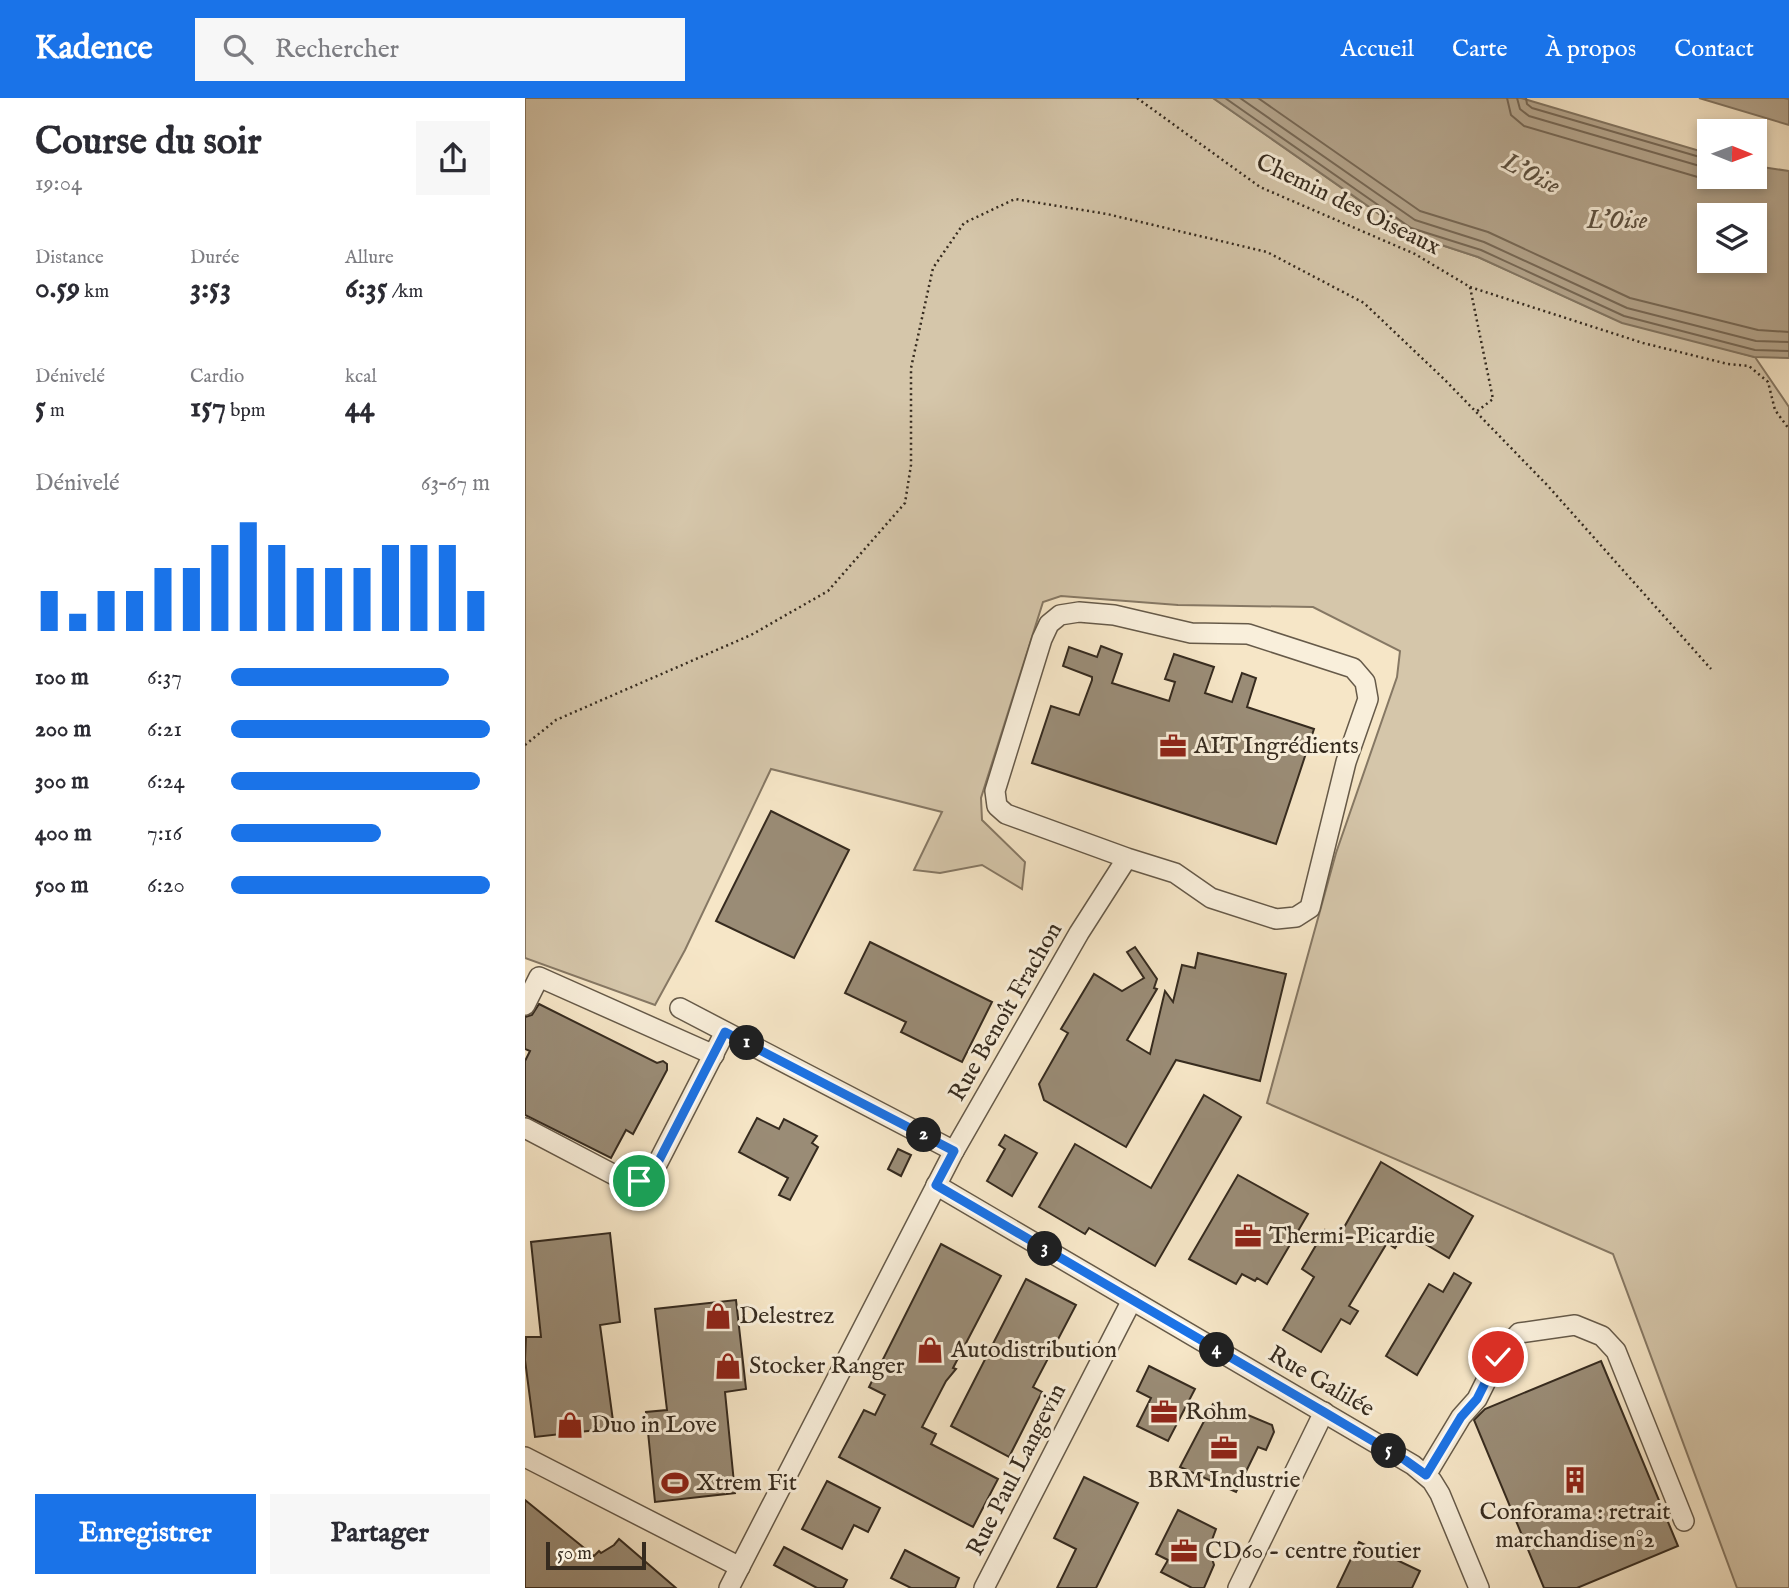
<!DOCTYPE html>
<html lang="fr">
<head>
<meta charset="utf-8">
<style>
	:root { --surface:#fff; --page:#f7f7f7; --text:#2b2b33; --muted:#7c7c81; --accent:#1a73e8 }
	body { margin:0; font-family:"IM FELL English",serif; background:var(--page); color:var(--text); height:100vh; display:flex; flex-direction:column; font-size:26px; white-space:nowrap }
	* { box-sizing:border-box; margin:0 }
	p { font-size:23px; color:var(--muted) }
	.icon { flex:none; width:38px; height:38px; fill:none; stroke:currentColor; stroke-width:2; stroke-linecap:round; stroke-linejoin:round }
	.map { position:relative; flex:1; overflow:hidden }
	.details { display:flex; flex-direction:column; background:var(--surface); width:525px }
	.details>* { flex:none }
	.needle { width:46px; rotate:91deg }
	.controls { position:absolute; left:1172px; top:21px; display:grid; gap:14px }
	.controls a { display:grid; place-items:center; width:70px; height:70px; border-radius:0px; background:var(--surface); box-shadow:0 4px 10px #0003; font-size:35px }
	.scale { position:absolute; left:21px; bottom:18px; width:100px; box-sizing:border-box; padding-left:7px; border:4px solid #362b1f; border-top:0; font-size:19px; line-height:24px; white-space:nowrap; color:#362b1f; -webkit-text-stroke:5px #f9efdb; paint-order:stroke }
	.pin { position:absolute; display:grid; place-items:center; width:60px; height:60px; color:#fff; margin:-30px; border:4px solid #fff; border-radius:50%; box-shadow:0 2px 7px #0007 }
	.km { position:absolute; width:35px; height:35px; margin:-18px; border-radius:50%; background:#222; color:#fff; font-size:19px; line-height:35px; text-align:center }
	.round { display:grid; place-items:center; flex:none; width:74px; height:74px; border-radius:0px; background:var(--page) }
	.overview { display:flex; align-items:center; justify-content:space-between; height:119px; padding:0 35px }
	h1 { font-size:38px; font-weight:800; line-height:52px }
	.figures { display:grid; grid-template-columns:repeat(3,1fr); gap:10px; height:119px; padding:7px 35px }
	.figures div { display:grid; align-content:center }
	.figures b { font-size:30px; font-weight:800 }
	.figures small { font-size:19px; font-weight:400 }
	.figures p { font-size:19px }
	.chart { height:196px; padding:14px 35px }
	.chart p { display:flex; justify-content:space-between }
	.chart svg { width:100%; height:126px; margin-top:7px; stroke:var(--accent); stroke-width:6 }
	.cta { display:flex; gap:14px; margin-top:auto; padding:14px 35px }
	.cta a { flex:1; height:80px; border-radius:0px; background:var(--accent); color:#fff; font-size:28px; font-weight:800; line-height:80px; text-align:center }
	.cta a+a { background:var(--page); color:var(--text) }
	ul { padding:0 35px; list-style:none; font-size:23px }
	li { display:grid; grid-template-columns:112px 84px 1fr; align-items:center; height:52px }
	li i { height:18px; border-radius:9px; background:var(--accent) }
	header { display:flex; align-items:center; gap:42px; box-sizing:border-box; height:98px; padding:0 35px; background:var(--accent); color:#fff }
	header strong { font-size:33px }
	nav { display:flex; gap:38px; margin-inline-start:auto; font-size:24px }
	.search { width:490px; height:63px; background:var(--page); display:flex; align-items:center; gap:18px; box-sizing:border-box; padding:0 24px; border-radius:0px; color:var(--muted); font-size:26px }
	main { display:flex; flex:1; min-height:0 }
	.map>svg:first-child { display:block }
	.green { fill:#d5c6aa; stroke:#867864; stroke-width:2 }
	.water { fill:#b5a68e; stroke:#827562; stroke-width:2; fill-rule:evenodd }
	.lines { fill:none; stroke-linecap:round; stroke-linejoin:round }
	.shore { stroke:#766856; stroke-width:2 }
	.building { fill:#9a8c76; stroke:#362b1f; stroke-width:2 }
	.minor-casing { stroke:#665a49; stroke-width:22 }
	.path { stroke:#362b1f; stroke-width:2.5; stroke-dasharray:2 3.5; stroke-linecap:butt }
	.minor { stroke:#f9efdb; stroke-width:19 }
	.route-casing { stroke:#fff; stroke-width:14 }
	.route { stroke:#1a73e8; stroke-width:9 }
	.labels { text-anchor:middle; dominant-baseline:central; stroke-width:6; stroke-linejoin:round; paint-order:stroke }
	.street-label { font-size:24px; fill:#362b1f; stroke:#f9efdb }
	.poi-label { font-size:24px; fill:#362b1f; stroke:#f9efdb; text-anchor:start }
	.water-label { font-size:26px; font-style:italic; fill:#5c5040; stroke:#f9efdb }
</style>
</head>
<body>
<header>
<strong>Kadence</strong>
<div class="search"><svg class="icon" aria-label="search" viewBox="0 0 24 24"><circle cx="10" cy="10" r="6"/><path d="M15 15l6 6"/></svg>Rechercher</div>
<nav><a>Accueil</a><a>Carte</a><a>À propos</a><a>Contact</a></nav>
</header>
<main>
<section class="details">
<div class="overview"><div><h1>Course du soir</h1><p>19:04</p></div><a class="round"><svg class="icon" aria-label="share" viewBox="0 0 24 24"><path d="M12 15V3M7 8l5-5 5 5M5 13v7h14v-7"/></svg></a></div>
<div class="figures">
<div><p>Distance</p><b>0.59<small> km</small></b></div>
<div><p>Durée</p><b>3:53</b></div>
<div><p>Allure</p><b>6:35<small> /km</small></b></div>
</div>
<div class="figures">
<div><p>Dénivelé</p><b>5<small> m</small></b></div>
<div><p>Cardio</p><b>157<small> bpm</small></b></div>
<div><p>kcal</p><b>44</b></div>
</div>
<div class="chart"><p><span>Dénivelé</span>63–67 m</p>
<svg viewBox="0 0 160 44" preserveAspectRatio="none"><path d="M5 44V30M15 44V38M25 44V30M35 44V30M45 44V22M55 44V22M65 44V14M75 44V6M85 44V14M95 44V22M105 44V22M115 44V22M125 44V14M135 44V14M145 44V14M155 44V30"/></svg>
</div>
<ul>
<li><b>100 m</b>6:37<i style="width:84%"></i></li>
<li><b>200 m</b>6:21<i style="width:100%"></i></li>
<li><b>300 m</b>6:24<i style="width:96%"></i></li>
<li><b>400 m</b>7:16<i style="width:58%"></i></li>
<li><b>500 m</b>6:20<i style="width:100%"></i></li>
</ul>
<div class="cta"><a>Enregistrer</a><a>Partager</a></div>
</section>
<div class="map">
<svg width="1264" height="1490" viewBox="0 0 1264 1490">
	<rect width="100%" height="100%" fill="#f6e6c7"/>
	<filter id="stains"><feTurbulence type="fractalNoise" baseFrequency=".00286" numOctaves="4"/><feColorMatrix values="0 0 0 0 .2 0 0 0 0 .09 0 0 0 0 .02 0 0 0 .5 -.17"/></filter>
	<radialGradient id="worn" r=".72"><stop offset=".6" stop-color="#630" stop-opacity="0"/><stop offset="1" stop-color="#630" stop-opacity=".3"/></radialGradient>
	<polygon class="green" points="0,0 688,0 883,136 953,159 1087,220 1230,259 1264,309 1264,1490 1212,1490 1088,1156 742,1005 811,755 872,579 875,553 788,509 653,507 536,498 518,504 456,700 457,722 500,764 497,791 457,767 415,775 389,772 417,714 246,671 160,852 130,907 0,860"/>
	<g class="water">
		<path d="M688,0H996L1185,56V79H1230V68L1264,73V260L1229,259L1097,225L953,159L883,136ZM1185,117H1230V163H1185Z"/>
		<polygon points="1174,0 1259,0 1264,1 1264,27"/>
	</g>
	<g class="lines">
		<g class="shore">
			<polyline points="700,0 886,130 956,152 1099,218 1230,252 1264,253"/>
			<polyline points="715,0 890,122 959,144 1102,210 1231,243 1264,244"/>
			<polyline points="733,0 895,113 963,134 1105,200 1233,232 1264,234"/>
			<polyline points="982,0 986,17 999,28 1176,80 1194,79"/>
			<polyline points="992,0 995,11 1004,18 1185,71"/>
			<polyline points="1001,0 1002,6 1007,10 1185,62"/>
		</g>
	</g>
	<g class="building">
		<polygon points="576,548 597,556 587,585 644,603 650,584 640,581 649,556 689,569 680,595 707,604 717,575 731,580 722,609 789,631 751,746 507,665 526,608 554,617 567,582 567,579 538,568 544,549 572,559"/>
		<polygon points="246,713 324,752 269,860 191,823"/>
		<polygon points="345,844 467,904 437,964 376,934 381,924 320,895"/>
		<polygon points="610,849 632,881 629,890 632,891 602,942 625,956 640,893 648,904 657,867 670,870 673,855 761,876 735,983 651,962 601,1049 519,1002 514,986 543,935 536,931 569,876 597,893 619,880 602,854"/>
		<polygon points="14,906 132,965 138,963 142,966 142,972 108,1036 101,1032 86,1060 0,1017 0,963 5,953 0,951 0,919 7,917"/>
		<polygon points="679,997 716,1019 630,1168 564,1130 560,1136 514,1109 550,1046 626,1090"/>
		<polygon points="232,1020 254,1031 259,1021 292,1038 287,1045 293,1049 265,1102 254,1097 263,1080 214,1054"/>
		<polygon points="480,1037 512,1055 487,1098 462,1083 480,1051 474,1047"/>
		<polygon points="373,1051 386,1057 376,1078 363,1071"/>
		<polygon points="856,1064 948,1118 924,1160 880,1134 870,1150 862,1145 824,1208 833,1213 825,1226 816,1221 796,1254 758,1232 789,1179 777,1171 800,1132 813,1140"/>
		<polygon points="713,1077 783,1116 742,1186 732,1180 730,1183 717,1176 711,1186 664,1161"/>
		<polygon points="85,1135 95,1224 75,1227 89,1330 10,1339 0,1262 1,1239 16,1239 6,1144"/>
		<polygon points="416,1146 476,1178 428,1270 431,1271 421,1283 397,1329 411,1336 406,1346 473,1381 448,1429 314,1359 339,1312 350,1317 360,1297 344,1289"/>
		<polygon points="929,1175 946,1185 892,1277 861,1258 904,1186 918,1194"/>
		<polygon points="501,1181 551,1207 508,1289 517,1294 484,1359 426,1328"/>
		<polygon points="211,1202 221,1291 200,1294 210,1395 130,1404 121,1314 142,1312 130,1211"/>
		<polygon points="1076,1263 1153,1448 1052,1490 1019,1490 949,1322 960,1311"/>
		<polygon points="624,1268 670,1291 643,1343 612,1328 626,1300 612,1293"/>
		<polygon points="688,1306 720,1322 723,1317 747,1327 749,1334 741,1352 733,1349 711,1394 655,1369"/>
		<polygon points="559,1379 613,1405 571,1490 532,1490 551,1451 529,1440"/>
		<polygon points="302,1383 355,1410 343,1434 329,1427 317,1451 277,1431"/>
		<polygon points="0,1402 69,1458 74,1453 76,1455 89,1447 94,1441 151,1490 0,1490"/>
		<polygon points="653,1412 691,1431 684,1450 689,1467 679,1490 667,1490 636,1474 643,1462 631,1456"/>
		<polygon points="834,1444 895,1473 887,1490 812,1490"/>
		<polygon points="259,1449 322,1482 318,1490 292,1490 249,1467"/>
		<polygon points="380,1452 434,1480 430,1490 386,1490 366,1480"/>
	</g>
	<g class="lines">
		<defs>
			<g id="minor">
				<polyline points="0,907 14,879 189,957"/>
				<polyline points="155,910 429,1053"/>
				<polyline points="0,1030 99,1082 114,1083 126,1078 200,934"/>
				<polyline points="411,1087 888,1367 907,1383 915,1396 954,1490"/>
				<polyline points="0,1359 215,1469"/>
				<polyline points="901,1377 936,1319 952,1301 973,1259 994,1235 1050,1227 1077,1238 1091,1253 1159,1423"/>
				<polyline points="204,1490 429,1053 554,835 602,760 650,775 686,800 751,821 771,819 785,810 821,664 843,601 840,584 828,570 723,536 666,535 589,517 554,514 535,517 524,526 517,541 470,693 472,708 481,716 602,760"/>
				<polyline points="459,1490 607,1202"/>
				<polyline points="713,1490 799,1314"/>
			</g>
		</defs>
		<use href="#minor" class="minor-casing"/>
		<g class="path">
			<polyline points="612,0 735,89 890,156 945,189 968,301 951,314"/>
			<polyline points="945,189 1118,245 1203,266 1224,268 1243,284 1250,312 1264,331"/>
			<polyline points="0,647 31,622 226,537 303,493 380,405 386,367 386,270 408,170 439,125 490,101 582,116 742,154 839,205 920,282 1023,388 1186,571"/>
		</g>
		<use href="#minor" class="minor"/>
	</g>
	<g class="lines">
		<defs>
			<polyline id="route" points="114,1083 126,1078 200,934 429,1053 411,1087 799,1314 880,1362 901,1377 936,1319 952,1301 973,1259"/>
		</defs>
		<use href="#route" class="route-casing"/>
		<use href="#route" class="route"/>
	</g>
	<defs>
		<symbol id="office-bare" viewBox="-9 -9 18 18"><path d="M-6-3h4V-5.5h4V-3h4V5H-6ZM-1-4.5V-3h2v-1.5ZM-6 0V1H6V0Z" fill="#8f2418" stroke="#f9efdb" stroke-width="2.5" paint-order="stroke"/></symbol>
		<symbol id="shop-bare" viewBox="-9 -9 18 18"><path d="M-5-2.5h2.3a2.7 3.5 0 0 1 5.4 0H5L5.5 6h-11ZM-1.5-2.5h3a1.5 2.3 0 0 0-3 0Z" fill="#8f2418" stroke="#f9efdb" stroke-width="2.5" paint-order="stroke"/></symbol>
		<symbol id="building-bare" viewBox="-9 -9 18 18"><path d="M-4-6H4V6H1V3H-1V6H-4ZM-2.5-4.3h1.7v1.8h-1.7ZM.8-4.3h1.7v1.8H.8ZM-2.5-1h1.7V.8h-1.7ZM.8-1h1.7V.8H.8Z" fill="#8f2418" stroke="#f9efdb" stroke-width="2.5" paint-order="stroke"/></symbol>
		<symbol id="stadium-bare" viewBox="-9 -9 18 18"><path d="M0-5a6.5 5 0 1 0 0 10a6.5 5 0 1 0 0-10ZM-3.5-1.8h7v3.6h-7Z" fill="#8f2418" stroke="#f9efdb" stroke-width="2.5" paint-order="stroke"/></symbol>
	</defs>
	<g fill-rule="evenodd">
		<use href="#office-bare" x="629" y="629" width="38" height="38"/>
		<use href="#office-bare" x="704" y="1119" width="38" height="38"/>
		<use href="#shop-bare" x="174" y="1199" width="38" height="38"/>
		<use href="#shop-bare" x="386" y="1233" width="38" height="38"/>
		<use href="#shop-bare" x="184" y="1249" width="38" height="38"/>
		<use href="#office-bare" x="620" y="1295" width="38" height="38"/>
		<use href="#shop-bare" x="26" y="1308" width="38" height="38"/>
		<use href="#office-bare" x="680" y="1331" width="38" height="38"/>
		<use href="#building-bare" x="1031" y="1363" width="38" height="38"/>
		<use href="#stadium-bare" x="131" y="1366" width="38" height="38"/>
		<use href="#office-bare" x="640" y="1434" width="38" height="38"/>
	</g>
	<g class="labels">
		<g class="street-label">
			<text transform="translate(823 107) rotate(26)">Chemin des Oiseaux</text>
			<text transform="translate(481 914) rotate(-60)">Rue Benoît Frachon</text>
			<text transform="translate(796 1284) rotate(30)">Rue Galilée</text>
			<text transform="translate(492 1372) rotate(-63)">Rue Paul Langevin</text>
		</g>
		<g class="poi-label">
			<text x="669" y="648">AIT Ingrédients</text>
			<text x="744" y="1138">Thermi-Picardie</text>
			<text x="214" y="1218">Delestrez</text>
			<text x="426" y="1252">Autodistribution</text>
			<text x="224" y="1268">Stocker Ranger</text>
			<text x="660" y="1314">Rohm</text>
			<text x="66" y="1327">Duo in Love</text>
			<text x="699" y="1382" text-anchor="middle">BRM Industrie</text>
			<text x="171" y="1385">Xtrem Fit</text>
			<text x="1050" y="1414" text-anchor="middle">Conforama : retrait<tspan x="1050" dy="28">marchandise n°2</tspan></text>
			<text x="680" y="1453">CD60 - centre routier</text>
		</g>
		<g class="water-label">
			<text transform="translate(1006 76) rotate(27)">L'Oise</text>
			<text x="1092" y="122">L’Oise</text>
		</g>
	</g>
	<rect width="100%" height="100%" filter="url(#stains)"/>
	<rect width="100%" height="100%" fill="url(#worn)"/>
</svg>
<div class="controls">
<a><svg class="needle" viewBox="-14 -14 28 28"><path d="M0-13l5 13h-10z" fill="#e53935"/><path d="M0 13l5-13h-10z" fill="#7c7c81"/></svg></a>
<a><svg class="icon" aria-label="layers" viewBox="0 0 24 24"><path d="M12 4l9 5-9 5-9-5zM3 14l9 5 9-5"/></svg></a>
</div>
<div class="scale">50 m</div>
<div class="pin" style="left:114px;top:1083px;background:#1e9e55"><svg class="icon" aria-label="arrive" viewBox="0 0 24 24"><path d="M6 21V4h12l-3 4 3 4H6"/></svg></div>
<div class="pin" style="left:973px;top:1259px;background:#d93025"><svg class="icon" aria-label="check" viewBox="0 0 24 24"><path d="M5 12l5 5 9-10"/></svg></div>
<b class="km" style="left:222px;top:945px">1</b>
<b class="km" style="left:399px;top:1037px">2</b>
<b class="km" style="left:520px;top:1151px">3</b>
<b class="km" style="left:692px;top:1252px">4</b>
<b class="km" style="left:864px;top:1353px">5</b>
</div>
</main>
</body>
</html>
